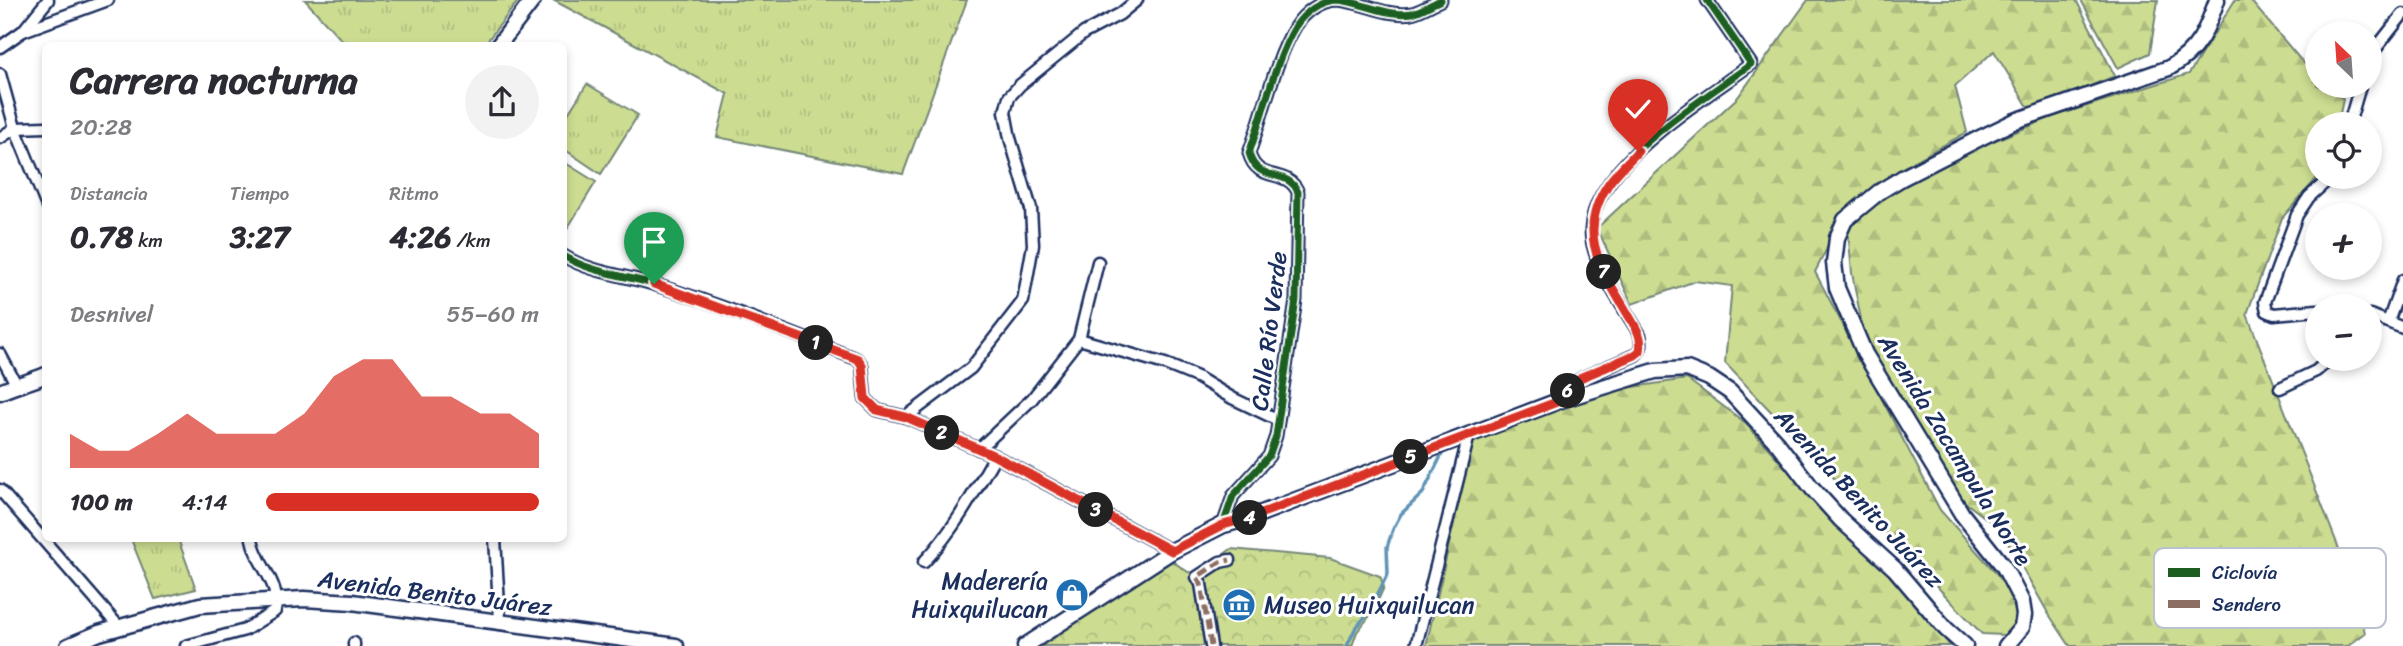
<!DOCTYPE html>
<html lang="es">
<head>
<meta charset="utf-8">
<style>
	:root { --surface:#fff; --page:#f2f2f3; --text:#2b2b33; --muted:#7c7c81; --accent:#d93025 }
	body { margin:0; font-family:Sriracha,sans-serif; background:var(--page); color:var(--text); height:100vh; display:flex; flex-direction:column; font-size:26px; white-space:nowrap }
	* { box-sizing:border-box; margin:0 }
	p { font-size:23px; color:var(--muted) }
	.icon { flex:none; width:38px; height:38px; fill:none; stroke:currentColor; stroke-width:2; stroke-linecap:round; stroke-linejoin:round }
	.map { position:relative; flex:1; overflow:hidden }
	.side { position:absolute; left:42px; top:42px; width:525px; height:500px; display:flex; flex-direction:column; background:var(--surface); border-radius:10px; box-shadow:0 4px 10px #0003 }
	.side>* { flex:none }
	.needle { width:46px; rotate:335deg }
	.tools { position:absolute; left:2305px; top:21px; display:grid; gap:14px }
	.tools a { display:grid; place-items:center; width:77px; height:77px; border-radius:50%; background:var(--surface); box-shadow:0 4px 10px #0003; font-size:35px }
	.pin { position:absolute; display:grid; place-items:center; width:60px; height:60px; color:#fff; margin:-72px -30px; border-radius:50% 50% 50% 0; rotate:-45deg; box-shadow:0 0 7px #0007 }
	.pin .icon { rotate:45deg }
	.km { position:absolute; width:35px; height:35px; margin:-18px; border-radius:50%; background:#222; color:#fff; font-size:19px; line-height:35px; text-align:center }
	.round { display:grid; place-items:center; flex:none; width:74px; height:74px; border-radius:37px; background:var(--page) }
	.summary { display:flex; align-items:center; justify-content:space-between; height:119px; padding:0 28px }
	h1 { font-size:38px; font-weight:800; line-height:52px }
	.metrics { display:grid; grid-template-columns:repeat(3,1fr); gap:10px; height:119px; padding:7px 28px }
	.metrics div { display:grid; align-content:center }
	.metrics b { font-size:30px; font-weight:800 }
	.metrics small { font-size:19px; font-weight:400 }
	.metrics p { font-size:19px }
	.chart { height:196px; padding:14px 28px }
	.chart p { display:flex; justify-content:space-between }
	.chart svg { width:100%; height:126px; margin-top:7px; fill:var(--accent); opacity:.7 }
	ul { padding:0 28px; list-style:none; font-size:23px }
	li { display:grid; grid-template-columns:112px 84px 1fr; align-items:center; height:52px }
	li i { height:18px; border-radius:9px; background:var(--accent) }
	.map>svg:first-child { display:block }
	.grass { fill:url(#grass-tufts); stroke:#748678; stroke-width:2 }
	.forest { fill:url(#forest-firs); stroke:#748678; stroke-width:2 }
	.park { fill:url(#park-crowns); stroke:#748678; stroke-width:2 }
	.pitch { fill:#ccdd91; stroke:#748678; stroke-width:2 }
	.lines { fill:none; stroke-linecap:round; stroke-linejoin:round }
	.stream { stroke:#6194b6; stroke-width:3.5 }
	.minor-casing { stroke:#1b2f5e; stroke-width:15 }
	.secondary-casing { stroke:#1b2f5e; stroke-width:19 }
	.minor { stroke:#fff; stroke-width:10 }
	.secondary { stroke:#fff; stroke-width:14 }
	.quiet { stroke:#8d6e63; stroke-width:5; stroke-dasharray:10 5; stroke-linecap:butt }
	.cycleway-casing { stroke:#fff; stroke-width:11 }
	.cycleway { stroke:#1b5e20; stroke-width:7 }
	.route-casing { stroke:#fff; stroke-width:14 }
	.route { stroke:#d93025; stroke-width:9 }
	.labels { text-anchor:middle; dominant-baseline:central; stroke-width:6; stroke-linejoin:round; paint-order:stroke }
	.street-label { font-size:24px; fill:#1b2f5e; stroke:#fff }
	.poi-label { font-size:24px; fill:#1b2f5e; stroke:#fff; text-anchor:end }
	.key { fill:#fff; stroke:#bbc1cf; stroke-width:2 }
	.key-label { font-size:19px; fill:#1b2f5e }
</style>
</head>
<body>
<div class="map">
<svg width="2403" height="646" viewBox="0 0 2403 646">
	<defs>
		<pattern id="grass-tufts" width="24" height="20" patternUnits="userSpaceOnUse" patternTransform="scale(1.75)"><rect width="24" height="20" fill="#ccdd91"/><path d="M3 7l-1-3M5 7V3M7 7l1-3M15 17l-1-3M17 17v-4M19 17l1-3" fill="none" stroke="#afbe7f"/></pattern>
		<pattern id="forest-firs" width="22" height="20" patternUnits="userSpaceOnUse" patternTransform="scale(1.75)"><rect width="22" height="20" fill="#ccdd91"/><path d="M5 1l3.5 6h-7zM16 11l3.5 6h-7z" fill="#afbe7f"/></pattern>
		<pattern id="park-crowns" width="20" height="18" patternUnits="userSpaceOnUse" patternTransform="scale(1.75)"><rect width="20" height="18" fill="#ccdd91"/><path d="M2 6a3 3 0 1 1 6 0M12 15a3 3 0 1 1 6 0" fill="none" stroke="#afbe7f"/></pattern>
	</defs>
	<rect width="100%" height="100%" fill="#fff"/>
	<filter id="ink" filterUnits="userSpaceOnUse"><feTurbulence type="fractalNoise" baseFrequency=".0143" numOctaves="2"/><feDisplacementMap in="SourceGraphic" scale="14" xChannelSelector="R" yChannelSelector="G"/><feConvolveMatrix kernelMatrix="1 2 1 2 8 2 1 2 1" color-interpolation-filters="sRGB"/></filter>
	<g filter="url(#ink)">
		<g class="grass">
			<polygon points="305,0 519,0 484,45 347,46"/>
			<polygon points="553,0 967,0 903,174 717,137 728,94"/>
			<polygon points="587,84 638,115 601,174 564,149 564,120"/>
			<polygon points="131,539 178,539 196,589 155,599"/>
		</g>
		<g class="forest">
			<polygon points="1808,0 2076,0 2115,76 2030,110 1994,51 1955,86 1967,132 1904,167 1845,213 1815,272 1940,510 2004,582 2025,636 1982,634 1725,363 1732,286 1695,281 1632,304 1597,228 1738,97"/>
			<polygon points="2081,0 2158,0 2150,53 2118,68"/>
			<polygon points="2235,0 2250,0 2299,58 2317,75 2317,86 2329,86 2343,99 2338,124 2317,124 2318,177 2282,218 2247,314 2354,587 2365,633 2348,646 2070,646 2048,613 2001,530 1930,475 1869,361 1852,273 1847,221 1910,178 1976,148 2052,117 2189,74"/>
			<polygon points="1687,379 1743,421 1814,498 1890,568 1950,646 1426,646 1475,431 1613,390"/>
		</g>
		<polygon class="park" points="1231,549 1330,558 1380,576 1384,587 1373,612 1357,632 1352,646 1038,646 1172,561 1188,572 1199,573"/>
		<polygon class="pitch" points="564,162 596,182 564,234"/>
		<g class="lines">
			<g class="stream">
				<polyline points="1489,435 1511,426"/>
				<polyline points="1347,646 1355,629 1369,612 1388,573 1387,547 1393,529 1401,514 1423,493 1443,452 1446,451"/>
			</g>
			<defs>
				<g id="minor">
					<polyline points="23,31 108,0"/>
					<polyline points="0,47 23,31 48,0"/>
					<polyline points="2370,56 2403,14"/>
					<polyline points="0,74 15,128 46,204"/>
					<polyline points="2349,124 2360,86"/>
					<polyline points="0,138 15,128 46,127"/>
					<path d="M564,256C591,273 625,275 656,285C724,306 791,333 857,359L862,365L865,398L877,410L906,417L995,456L1172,551"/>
					<polyline points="2317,310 2274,314 2267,311 2265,302 2297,215 2309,197 2331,177"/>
					<polyline points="2370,315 2403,328"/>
					<polyline points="2388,322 2403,280"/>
					<polyline points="1079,339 1165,364 1197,377 1232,398 1278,420"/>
					<polyline points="0,354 16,384"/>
					<polyline points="2280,388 2316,371 2330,359"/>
					<path d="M1562,399L1574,383L1582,378L1635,355C1642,349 1642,344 1640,335C1624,307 1590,262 1591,229C1593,165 1706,98 1751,64L1707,0"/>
					<polyline points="906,417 971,368 1023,301 1033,245 1031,209 1010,138 1005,112 1009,97 1020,85 1084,33 1120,14 1137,0"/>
					<polyline points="979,449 1032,399 1079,339 1098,262"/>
					<polyline points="0,490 120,628"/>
					<path d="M1223,525L1233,496L1269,456L1276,436L1296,300L1298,192C1287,167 1257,184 1249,153C1263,115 1275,60 1295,27C1304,13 1320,0 1338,0C1362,2 1387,17 1412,13C1421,11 1432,4 1441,0"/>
					<polyline points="495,539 500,621"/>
					<path d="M924,562C954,530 974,493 995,456"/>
					<polyline points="354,643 354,646"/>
					<path d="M186,646L245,630L275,611C281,581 257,567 252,539"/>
					<polyline points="1211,646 1201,584 1197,577 1220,562 1230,560"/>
					<polyline points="1416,646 1469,435"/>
				</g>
				<g id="secondary">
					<polyline points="498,46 533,0"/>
					<path d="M0,392C15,385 30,382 46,375"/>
					<polyline points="68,646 99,633 200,605 304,599 352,602 676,646"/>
					<polyline points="1025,646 1172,551 1223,525 1249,518 1561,400 1655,371 1687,369 1709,378 1730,392 1778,444 1812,488 1841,520 1895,569 1946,629 1965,646"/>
					<path d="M2006,646L2022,627L2024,615L2022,602L2004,567L1962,514L1865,354L1837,288L1834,263L1837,238L1845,220L1879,192L1902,178L1982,137L2015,121L2169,68C2199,51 2206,31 2217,0"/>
				</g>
			</defs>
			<use href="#minor" class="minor-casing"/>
			<use href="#secondary" class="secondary-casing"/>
			<use href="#minor" class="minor"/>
			<use href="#secondary" class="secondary"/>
			<polyline class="quiet" points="1211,646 1201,584 1197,577 1220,562 1230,560"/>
			<defs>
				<g id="cycleway">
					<path d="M564,256C591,273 625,275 656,285C724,306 791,333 857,359L862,365L865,398L877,410L906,417L995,456L1172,551"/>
					<path d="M1561,400L1574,383L1635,355C1642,349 1642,344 1640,335C1624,307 1590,262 1591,229C1593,165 1706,98 1751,64L1707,0"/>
					<path d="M1223,525L1233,496L1269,456L1276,436L1296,300L1298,192C1287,167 1257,184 1249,153C1263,115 1275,60 1295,27C1304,13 1320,0 1338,0C1362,2 1387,17 1412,13C1421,11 1432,4 1441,0"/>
				</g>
			</defs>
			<use href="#cycleway" class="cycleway-casing"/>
			<use href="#cycleway" class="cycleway"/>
		</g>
	</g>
	<g class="lines" filter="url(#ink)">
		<defs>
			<path id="route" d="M654,284L858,359L862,365L865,398L877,410L906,417L995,456L1172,551L1223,525L1249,518L1562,400L1574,383L1582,377L1635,355L1640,351C1643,337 1636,328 1629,316C1603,271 1574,234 1609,183C1617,172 1628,162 1638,151"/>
		</defs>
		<use href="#route" class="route-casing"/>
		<use href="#route" class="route"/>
	</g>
	<defs>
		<symbol id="shop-disc" viewBox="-11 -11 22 22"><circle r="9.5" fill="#1f6fb2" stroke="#fff"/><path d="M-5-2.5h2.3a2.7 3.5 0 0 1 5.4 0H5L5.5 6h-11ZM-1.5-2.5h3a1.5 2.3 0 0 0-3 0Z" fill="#fff"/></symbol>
		<symbol id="museum-disc" viewBox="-11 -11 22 22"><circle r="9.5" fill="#1f6fb2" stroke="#fff"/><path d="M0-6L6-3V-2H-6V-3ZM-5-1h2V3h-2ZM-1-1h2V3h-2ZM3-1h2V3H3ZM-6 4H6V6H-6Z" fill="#fff"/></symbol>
	</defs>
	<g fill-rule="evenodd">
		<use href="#shop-disc" x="1053" y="576" width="38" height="38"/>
		<use href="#museum-disc" x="1220" y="586" width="38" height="38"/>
	</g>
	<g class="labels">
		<g class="street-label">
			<text transform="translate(1269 331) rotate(-83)">Calle Río Verde</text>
			<text transform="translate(1955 450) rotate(58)">Avenida Zacampula Norte</text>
			<text transform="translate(1859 498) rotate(47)">Avenida Benito Juárez</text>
			<text transform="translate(435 593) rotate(7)">Avenida Benito Juárez</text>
		</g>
		<g class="poi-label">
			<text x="1048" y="581">Maderería<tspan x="1048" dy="28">Huixquilucan</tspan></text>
			<text x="1264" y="605" text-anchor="start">Museo Huixquilucan</text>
		</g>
	</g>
	<rect x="2154" y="548" width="232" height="80" rx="10" class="key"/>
	<rect x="2168" y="568" width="32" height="9" fill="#1b5e20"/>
	<rect x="2168" y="600" width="32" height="8" fill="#8d6e63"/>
	<g class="key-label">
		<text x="2212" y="579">Ciclovía</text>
		<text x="2212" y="611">Sendero</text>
	</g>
</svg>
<div class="tools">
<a><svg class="needle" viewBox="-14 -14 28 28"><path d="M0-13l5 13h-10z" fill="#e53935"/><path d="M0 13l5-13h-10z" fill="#7c7c81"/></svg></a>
<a><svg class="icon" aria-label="locate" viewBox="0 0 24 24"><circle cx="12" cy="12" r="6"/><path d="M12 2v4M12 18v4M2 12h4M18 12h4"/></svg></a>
<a>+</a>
<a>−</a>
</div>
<div class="pin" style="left:654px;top:284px;background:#1e9e55"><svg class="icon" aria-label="arrive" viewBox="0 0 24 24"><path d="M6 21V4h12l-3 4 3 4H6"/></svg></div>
<div class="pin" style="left:1638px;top:151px;background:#d93025"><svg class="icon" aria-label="check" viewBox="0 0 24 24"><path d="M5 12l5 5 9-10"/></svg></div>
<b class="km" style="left:816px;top:343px">1</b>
<b class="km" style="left:942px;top:433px">2</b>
<b class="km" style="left:1096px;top:510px">3</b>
<b class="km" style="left:1250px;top:518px">4</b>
<b class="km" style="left:1411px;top:457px">5</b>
<b class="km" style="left:1568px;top:391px">6</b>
<b class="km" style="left:1604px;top:272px">7</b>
<section class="side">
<div class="summary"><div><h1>Carrera nocturna</h1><p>20:28</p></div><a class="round"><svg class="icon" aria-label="share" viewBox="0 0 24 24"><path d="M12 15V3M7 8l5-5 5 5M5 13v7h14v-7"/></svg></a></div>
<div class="metrics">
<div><p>Distancia</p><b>0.78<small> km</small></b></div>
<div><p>Tiempo</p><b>3:27</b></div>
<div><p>Ritmo</p><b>4:26<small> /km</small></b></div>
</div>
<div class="chart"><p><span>Desnivel</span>55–60 m</p>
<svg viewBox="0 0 160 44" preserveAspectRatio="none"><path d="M0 44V32L10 38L20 38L30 32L40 25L50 32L60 32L70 32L80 25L90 12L100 6L110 6L120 19L130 19L140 25L150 25L160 32V44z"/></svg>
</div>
<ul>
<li><b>100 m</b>4:14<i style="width:100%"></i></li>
</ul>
</section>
</div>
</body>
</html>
